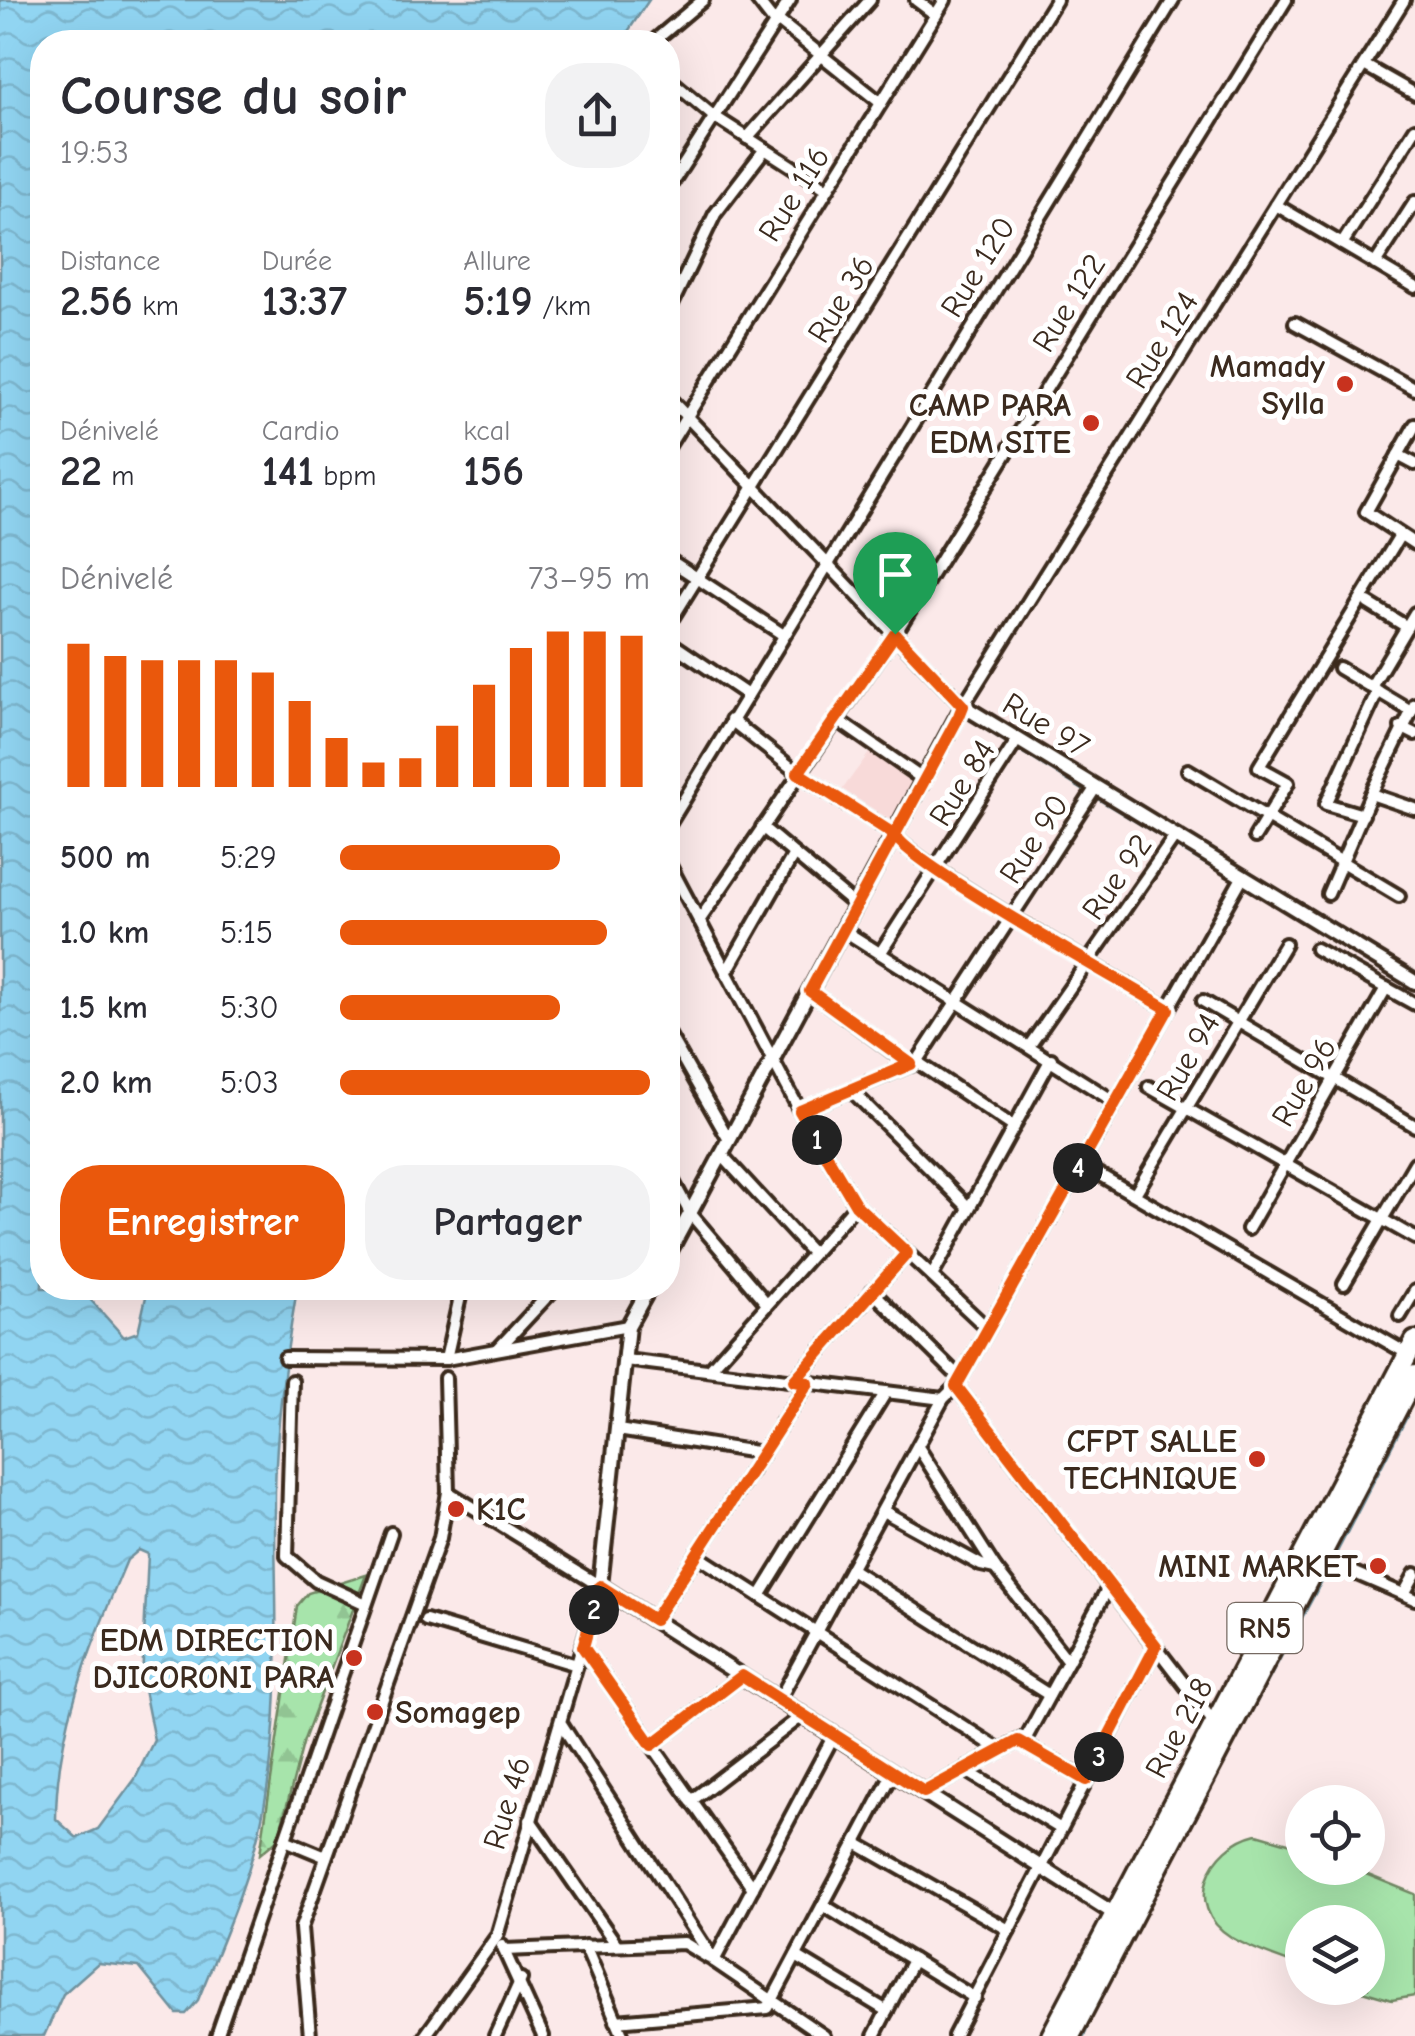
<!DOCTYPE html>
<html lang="fr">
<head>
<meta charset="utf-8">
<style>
	:root { --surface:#fff; --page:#f2f2f3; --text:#2b2b33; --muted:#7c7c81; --accent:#ea580c }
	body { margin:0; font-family:"Comic Neue",sans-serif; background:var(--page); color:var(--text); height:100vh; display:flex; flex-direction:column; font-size:38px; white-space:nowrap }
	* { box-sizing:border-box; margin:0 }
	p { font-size:32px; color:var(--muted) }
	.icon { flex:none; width:55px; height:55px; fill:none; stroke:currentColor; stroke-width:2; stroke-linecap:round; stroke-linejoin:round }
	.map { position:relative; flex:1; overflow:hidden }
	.details { position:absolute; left:30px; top:30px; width:650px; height:1270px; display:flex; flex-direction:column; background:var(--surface); border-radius:40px; box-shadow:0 10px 40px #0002 }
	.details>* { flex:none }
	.tools { position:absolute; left:1285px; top:1785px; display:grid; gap:20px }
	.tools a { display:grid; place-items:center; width:100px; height:100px; border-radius:50%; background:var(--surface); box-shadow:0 10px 40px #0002; font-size:50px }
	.pin { position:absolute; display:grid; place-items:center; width:85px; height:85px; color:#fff; margin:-102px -42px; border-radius:50% 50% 50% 0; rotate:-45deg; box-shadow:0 0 10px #0007 }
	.pin .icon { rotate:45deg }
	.km { position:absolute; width:50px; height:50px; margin:-25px; border-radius:50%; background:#222; color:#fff; font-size:28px; line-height:50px; text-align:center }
	.round { display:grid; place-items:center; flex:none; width:105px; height:105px; border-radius:40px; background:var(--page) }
	.head { display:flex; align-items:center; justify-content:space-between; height:170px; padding:0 30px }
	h1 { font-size:55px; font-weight:700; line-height:75px }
	.metrics { display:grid; grid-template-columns:repeat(3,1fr); gap:15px; height:170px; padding:10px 30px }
	.metrics div { display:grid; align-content:center }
	.metrics b { font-size:42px; font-weight:700 }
	.metrics small { font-size:28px; font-weight:400 }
	.metrics p { font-size:28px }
	.chart { height:280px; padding:20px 30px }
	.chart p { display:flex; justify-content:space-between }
	.chart svg { width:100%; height:180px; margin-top:10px; stroke:var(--accent); stroke-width:6 }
	.primary-button { display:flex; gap:20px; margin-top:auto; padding:20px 30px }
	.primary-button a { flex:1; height:115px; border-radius:40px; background:var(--accent); color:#fff; font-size:40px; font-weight:700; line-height:115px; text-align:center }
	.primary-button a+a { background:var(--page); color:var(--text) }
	ul { padding:0 30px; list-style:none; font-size:32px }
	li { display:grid; grid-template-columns:160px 120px 1fr; align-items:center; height:75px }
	li i { height:25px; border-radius:12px; background:var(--accent) }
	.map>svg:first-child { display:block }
	.built { fill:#f8dad9 }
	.forest { fill:url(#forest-firs); stroke:#718764; stroke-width:2.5 }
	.pitch { fill:#a7e4ab; stroke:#718764; stroke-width:2.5 }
	.water { fill:url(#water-waves); stroke:#6f919d; stroke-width:2.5; fill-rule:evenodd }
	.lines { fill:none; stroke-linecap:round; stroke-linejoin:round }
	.stream { stroke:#6f919d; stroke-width:2.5 }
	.minor-casing { stroke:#3b2a1e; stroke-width:18 }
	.tertiary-casing { stroke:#3b2a1e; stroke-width:20 }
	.trunk-casing { stroke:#3b2a1e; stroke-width:25 }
	.minor { stroke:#fff; stroke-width:10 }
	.tertiary { stroke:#fff; stroke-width:12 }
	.trunk { stroke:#fff; stroke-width:18 }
	.route-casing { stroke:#fff; stroke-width:20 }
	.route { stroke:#ea580c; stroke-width:12 }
	.poi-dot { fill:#c8321e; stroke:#fff; stroke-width:4 }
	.labels { text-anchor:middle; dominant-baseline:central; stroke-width:10; stroke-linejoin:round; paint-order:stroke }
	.shield { fill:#fff; stroke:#766a62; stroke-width:2.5 }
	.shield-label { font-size:30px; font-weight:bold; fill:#3b2a1e }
	.street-label { font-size:32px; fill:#3b2a1e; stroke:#fff }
	.poi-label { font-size:32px; font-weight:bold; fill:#3b2a1e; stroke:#fff; text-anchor:end }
</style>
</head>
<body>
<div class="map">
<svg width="1415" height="2036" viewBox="0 0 1415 2036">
	<defs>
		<pattern id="forest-firs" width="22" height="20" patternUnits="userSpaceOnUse" patternTransform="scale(2.5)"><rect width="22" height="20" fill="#a7e4ab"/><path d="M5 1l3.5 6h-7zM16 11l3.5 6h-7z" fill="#91c493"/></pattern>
		<pattern id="water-waves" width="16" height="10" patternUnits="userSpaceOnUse" patternTransform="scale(2.5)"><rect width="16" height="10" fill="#91d5f2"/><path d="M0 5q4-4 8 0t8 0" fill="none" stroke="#7eb7cf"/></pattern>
	</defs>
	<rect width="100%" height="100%" fill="#fbe9e9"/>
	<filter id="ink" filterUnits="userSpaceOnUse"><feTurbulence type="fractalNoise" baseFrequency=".01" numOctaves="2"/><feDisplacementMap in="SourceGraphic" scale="20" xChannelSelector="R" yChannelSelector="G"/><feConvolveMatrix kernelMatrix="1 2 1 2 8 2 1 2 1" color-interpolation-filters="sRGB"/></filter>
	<g filter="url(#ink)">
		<polygon class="built" points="869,753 915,781 893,825 842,790"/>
		<polygon class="forest" points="366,1575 304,1740 278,1839 260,1854 297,1606 308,1593"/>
		<path class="pitch" d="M1257,1834L1302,1847V1868H1351L1415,1894V1996L1392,2000L1352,1988H1368V1922H1302V1967C1280,1958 1252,1950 1231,1937C1181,1906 1210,1845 1257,1834Z"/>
		<path class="water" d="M0,0H649L621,42H42V1288H80L124,1337L138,1332L148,1288H296V1295C285,1359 276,1427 275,1492C274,1599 284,1707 263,1813C251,1876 222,1941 198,2000L186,2014H177L139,1967L98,1963L63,1994L44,2036H0ZM139,1550L148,1554L142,1680L154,1740L135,1779L98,1829L77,1838L56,1819C56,1726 92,1644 127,1560Z"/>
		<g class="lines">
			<g class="stream">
				<polyline points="754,495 820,566"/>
				<polyline points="826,572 889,639"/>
				<polyline points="894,645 954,708"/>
				<polyline points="964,716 1008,744"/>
				<polyline points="1015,748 1089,794"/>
				<polyline points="1096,798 1166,840"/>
				<polyline points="1173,845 1210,867"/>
				<polyline points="1336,1554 1407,1417"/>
				<polyline points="1169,1865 1322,1581"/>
				<polyline points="1084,2036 1096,2005"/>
			</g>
			<defs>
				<g id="minor">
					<polyline points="757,0 774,22"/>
					<polyline points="916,0 936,15"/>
					<polyline points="776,19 881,103"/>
					<polyline points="653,42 703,0"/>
					<polyline points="1364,65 1415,94"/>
					<polyline points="668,78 712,115 827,189"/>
					<polyline points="747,138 870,0"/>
					<polyline points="668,189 790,0"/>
					<polyline points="1276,205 1415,287"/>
					<polyline points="1342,244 1415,129"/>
					<polyline points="1375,264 1415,202"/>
					<polyline points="668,312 715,214 765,149"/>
					<polyline points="1295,323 1415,389"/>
					<polyline points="668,397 963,706 1404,0"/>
					<polyline points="1415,425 1366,512 1415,544"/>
					<polyline points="668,447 945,0"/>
					<polyline points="1398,455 1415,464"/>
					<polyline points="668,559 782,634"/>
					<polyline points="1368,603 1407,627"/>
					<polyline points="668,625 1056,0"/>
					<polyline points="668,641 746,694"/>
					<polyline points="1339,668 1411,711"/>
					<polyline points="1371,687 1415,613"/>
					<polyline points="836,719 924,780"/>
					<path d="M731,720L798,773L895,835C910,863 1126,983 1168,1009"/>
					<polyline points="1401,727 1415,734"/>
					<polyline points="1188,770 1399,896"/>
					<polyline points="1371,794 1415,704"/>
					<polyline points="1363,815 1326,804 1378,691"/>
					<polyline points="668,826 1173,0"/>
					<polyline points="762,827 856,906"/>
					<polyline points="1255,837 1288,783 1259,767 1400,535"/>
					<polyline points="668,862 800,1111 856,1205 988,1329"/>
					<polyline points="1328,894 1371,794 1415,809"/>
					<polyline points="699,921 895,634 1286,0"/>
					<polyline points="843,930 1115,1102"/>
					<polyline points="1316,949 1386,988"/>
					<polyline points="881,952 1018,739"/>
					<polyline points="726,973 794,854"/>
					<polyline points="810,991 911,1065"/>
					<polyline points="1203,1001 1415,1126"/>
					<polyline points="668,1033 729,1140"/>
					<polyline points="1030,1045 1176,835"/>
					<polyline points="917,1062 1014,1127"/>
					<polyline points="1149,1087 1415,1238"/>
					<polyline points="851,1090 969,1208"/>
					<polyline points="800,1111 917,1062 1096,787"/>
					<polyline points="721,1154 812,1253"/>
					<polyline points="1081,1164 1408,1354"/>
					<polyline points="668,1172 690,1213 767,1304"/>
					<polyline points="1135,1194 1285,944"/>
					<polyline points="1248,1229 1386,988 1415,1004"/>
					<polyline points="932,1276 1051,1059"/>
					<polyline points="1344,1284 1415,1163"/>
					<polyline points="872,1291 960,1378"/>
					<polyline points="1400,1316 1415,1291"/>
					<polyline points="498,1349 555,1288"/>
					<polyline points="285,1358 446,1359 628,1326"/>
					<polyline points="446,1359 462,1288"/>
					<polyline points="625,1360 943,1399"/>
					<polyline points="709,1370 856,1205"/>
					<polyline points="292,1381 287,1556 316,1581 366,1604"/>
					<polyline points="794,1381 907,1253"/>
					<polyline points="956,1386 1215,1724"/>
					<polyline points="618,1430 762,1453"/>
					<polyline points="918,1447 995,1568"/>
					<polyline points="883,1511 981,1565 995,1568 1068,1661"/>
					<polyline points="696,1555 1000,1750"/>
					<polyline points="1315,1556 1415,1599"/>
					<polyline points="851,1569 1049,1695"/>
					<polyline points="1404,1594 1415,1574"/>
					<polyline points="760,1596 886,1392"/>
					<polyline points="426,1620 577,1665"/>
					<polyline points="654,1620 808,1383"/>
					<polyline points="583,1647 753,1888"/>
					<polyline points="779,1700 943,1399 956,1386 1243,876"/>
					<polyline points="562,1725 714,1961 824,2036"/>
					<polyline points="1018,1741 1086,1780"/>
					<polyline points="652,1745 742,1676"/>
					<polyline points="965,1770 1061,1829"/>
					<polyline points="924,1792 1027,1736 1109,1586"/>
					<polyline points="691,1801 803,1715"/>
					<polyline points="530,1820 616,1944"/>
					<polyline points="285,1840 326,1857"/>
					<polyline points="856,1843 1009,1930"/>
					<polyline points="823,1905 975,1998"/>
					<polyline points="502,1946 543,2036"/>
					<polyline points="585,1946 623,2036"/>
					<polyline points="504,1950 684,1943 709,1958"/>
					<polyline points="796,1956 887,2011"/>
					<polyline points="714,1961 834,1735"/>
					<polyline points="616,2021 768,2008 893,1773"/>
					<polyline points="217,2036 391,1533"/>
					<polyline points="310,2036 301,1928 440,1538 448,1492 445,1378"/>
					<polyline points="425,2036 497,1936 600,1586 448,1492"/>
					<polyline points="495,2036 521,1979"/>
					<polyline points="874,2036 913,1960"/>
					<polyline points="954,2036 1156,1646"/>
				</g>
				<g id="tertiary">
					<polyline points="668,1254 963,706 1415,982"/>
					<polyline points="649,1288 628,1326 600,1586 1121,1918"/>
				</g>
				<g id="trunk">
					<polyline points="1051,2036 1415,1341"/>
					<polyline points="1070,2036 1415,1375"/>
				</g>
			</defs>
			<use href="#minor" class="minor-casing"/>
			<use href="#tertiary" class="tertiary-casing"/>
			<use href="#trunk" class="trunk-casing"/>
			<use href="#minor" class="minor"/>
			<use href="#tertiary" class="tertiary"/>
			<use href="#trunk" class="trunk"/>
		</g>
	</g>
	<g class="lines" filter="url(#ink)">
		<defs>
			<path id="route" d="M895,634L963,706L959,716L810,991L911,1064L800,1111L856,1205L907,1253L794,1381L808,1383L654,1620L600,1586L583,1647L652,1745L742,1676L924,1792L1018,1741L1086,1780L1156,1646L956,1386L1168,1009C1125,983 910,864 895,835L798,773L895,634"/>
		</defs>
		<use href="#route" class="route-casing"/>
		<use href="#route" class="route"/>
	</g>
	<g class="poi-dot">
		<circle cx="1345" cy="384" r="10"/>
		<circle cx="1091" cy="423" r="10"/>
		<circle cx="1257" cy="1459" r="10"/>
		<circle cx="456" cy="1509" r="10"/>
		<circle cx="1378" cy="1566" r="10"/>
		<circle cx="354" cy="1658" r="10"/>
		<circle cx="375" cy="1712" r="10"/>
	</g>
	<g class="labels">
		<rect class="shield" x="1227.5" y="1603" width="75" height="50" rx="8"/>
		<g class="shield-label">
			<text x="1265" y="1628">RN5</text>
		</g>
		<g class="street-label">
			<text transform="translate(794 194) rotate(-58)">Rue 116</text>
			<text transform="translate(978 267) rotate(-58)">Rue 120</text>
			<text transform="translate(841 299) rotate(-58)">Rue 36</text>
			<text transform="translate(1069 303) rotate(-58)">Rue 122</text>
			<text transform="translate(1162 340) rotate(-58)">Rue 124</text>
			<text transform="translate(1046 725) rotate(31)">Rue 97</text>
			<text transform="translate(962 783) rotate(-58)">Rue 84</text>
			<text transform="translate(1034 839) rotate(-57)">Rue 90</text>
			<text transform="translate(1117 877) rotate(-55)">Rue 92</text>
			<text transform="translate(1188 1057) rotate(-60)">Rue 94</text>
			<text transform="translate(1304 1082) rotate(-60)">Rue 96</text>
			<text transform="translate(1179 1728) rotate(-62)">Rue 218</text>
			<text transform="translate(507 1803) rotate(-73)">Rue 46</text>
		</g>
		<g class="poi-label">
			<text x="1325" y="366">Mamady<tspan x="1325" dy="37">Sylla</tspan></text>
			<text x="1071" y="405">CAMP PARA<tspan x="1071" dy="37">EDM SITE</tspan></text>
			<text x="1237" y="1441">CFPT SALLE<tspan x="1237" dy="37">TECHNIQUE</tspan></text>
			<text x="476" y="1509" text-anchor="start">K1C</text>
			<text x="1358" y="1566">MINI MARKET</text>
			<text x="334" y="1640">EDM DIRECTION<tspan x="334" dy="37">DJICORONI PARA</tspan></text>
			<text x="395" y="1712" text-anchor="start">Somagep</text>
		</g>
	</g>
</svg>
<div class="tools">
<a><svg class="icon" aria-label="locate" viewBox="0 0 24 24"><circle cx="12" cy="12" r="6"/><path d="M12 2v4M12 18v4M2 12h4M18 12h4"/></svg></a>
<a><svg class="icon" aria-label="layers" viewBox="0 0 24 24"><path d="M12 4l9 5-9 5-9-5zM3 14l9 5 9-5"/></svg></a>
</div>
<div class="pin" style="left:895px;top:634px;background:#1e9e55"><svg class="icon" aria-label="arrive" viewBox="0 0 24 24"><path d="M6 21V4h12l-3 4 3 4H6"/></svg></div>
<b class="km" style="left:817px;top:1140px">1</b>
<b class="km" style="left:594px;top:1610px">2</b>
<b class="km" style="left:1099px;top:1757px">3</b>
<b class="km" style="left:1078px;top:1168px">4</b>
<section class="details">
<div class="head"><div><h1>Course du soir</h1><p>19:53</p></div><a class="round"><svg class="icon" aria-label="share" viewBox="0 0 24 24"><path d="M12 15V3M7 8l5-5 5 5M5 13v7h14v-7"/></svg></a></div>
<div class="metrics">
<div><p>Distance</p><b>2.56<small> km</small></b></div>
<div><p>Durée</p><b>13:37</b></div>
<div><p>Allure</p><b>5:19<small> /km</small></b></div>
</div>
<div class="metrics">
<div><p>Dénivelé</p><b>22<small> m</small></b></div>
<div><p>Cardio</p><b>141<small> bpm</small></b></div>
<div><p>kcal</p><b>156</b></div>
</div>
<div class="chart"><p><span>Dénivelé</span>73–95 m</p>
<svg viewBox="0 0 160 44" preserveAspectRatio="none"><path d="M5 44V9M15 44V12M25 44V13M35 44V13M45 44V13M55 44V16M65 44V23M75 44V32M85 44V38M95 44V37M105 44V29M115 44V19M125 44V10M135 44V6M145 44V6M155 44V7"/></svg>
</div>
<ul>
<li><b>500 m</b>5:29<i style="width:71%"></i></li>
<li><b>1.0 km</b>5:15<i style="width:86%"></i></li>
<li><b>1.5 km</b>5:30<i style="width:71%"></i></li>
<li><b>2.0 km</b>5:03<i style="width:100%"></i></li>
</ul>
<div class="primary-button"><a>Enregistrer</a><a>Partager</a></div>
</section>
</div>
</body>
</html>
